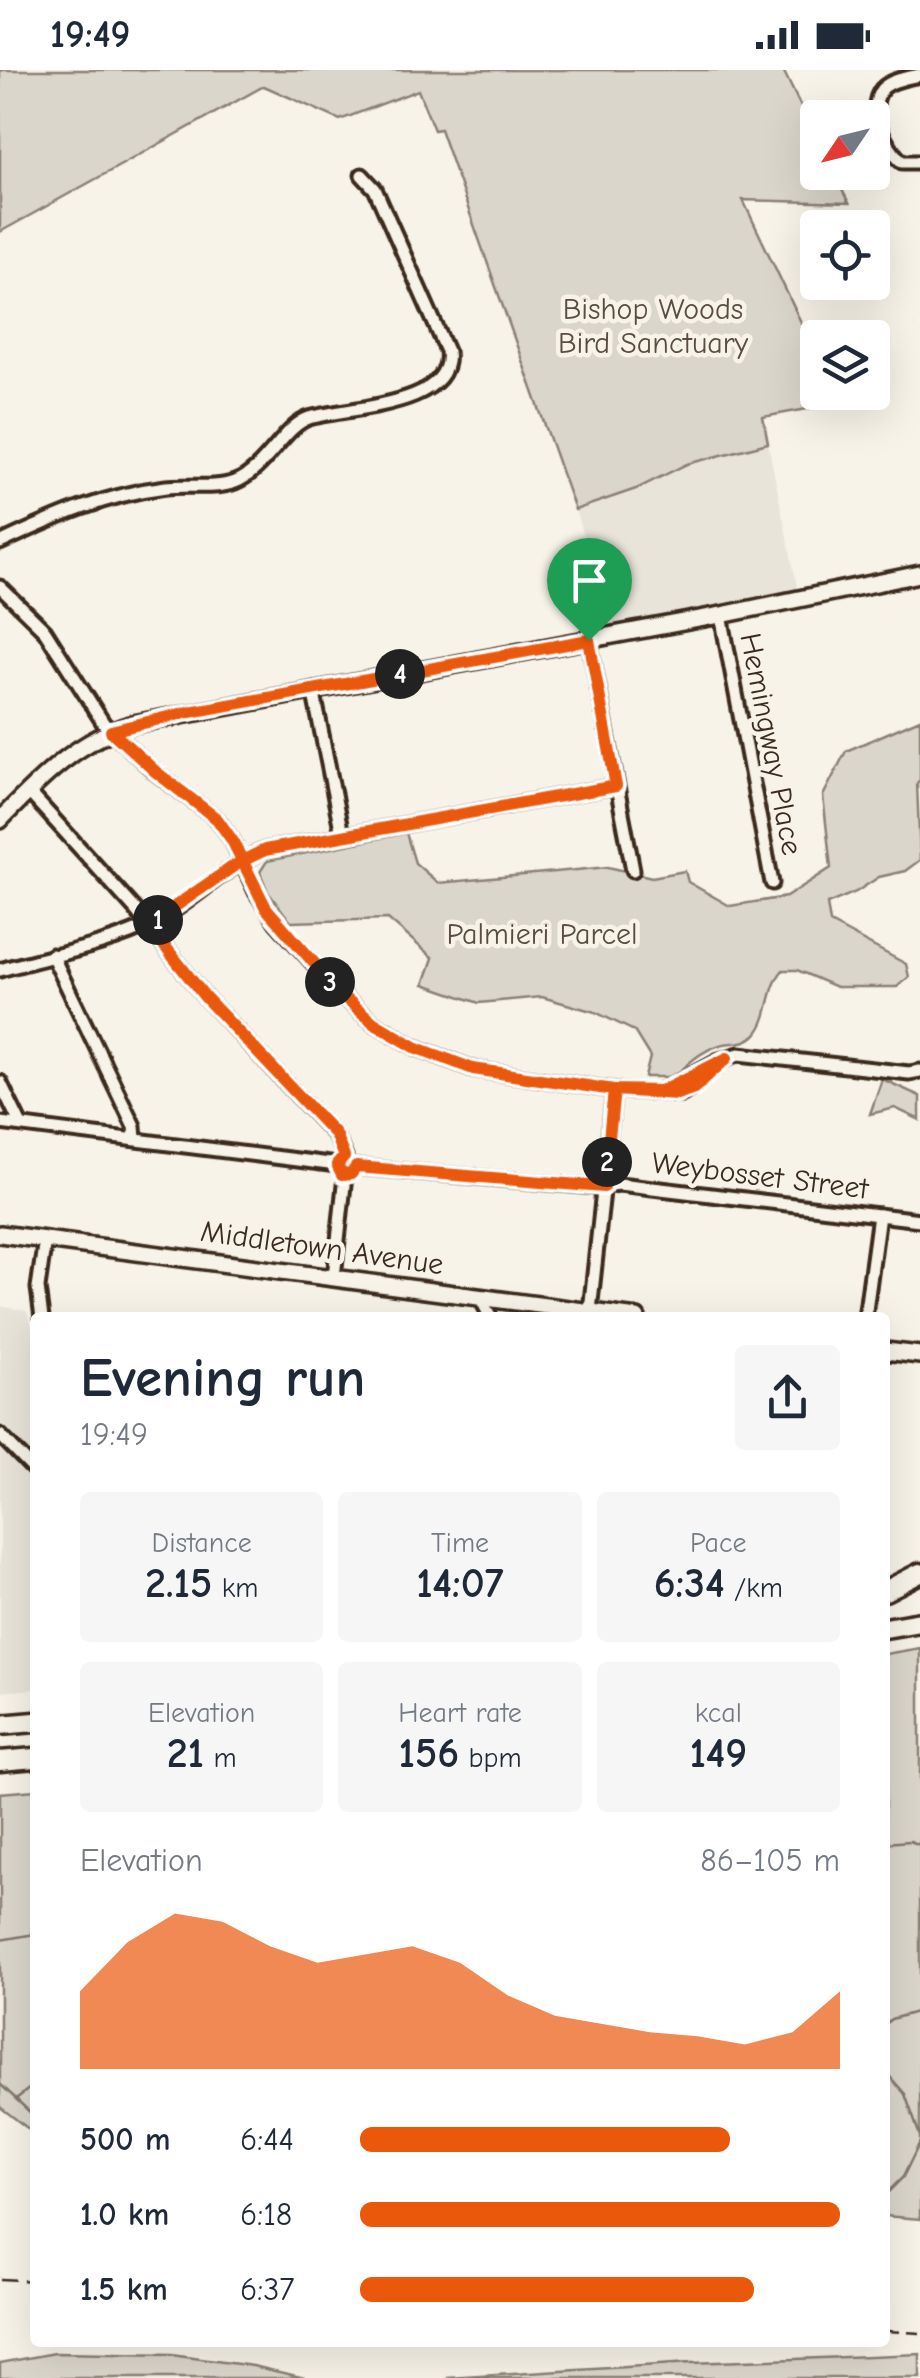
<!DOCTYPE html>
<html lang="en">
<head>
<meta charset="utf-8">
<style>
	:root { --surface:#fff; --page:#f6f6f7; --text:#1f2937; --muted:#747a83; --accent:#ea580c }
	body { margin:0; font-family:"Comic Neue",sans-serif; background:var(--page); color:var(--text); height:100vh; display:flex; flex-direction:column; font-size:38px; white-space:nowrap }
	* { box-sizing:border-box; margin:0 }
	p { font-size:32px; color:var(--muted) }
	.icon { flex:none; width:55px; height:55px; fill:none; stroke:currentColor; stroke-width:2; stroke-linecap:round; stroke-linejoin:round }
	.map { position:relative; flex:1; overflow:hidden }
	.drawer { position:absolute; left:30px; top:1242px; width:860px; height:1035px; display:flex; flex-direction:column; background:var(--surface); border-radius:10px; box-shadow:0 10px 40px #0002 }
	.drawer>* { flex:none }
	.needle { width:65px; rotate:235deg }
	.tools { position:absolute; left:800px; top:30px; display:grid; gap:20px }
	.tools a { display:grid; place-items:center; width:90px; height:90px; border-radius:10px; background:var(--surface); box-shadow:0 10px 40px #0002; font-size:50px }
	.pin { position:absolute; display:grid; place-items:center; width:85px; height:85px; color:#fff; margin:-102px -42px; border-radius:50% 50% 50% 0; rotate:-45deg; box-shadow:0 0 10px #0007 }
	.pin .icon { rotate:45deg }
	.km { position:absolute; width:50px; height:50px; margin:-25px; border-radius:50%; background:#222; color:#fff; font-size:28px; line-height:50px; text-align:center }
	.round { display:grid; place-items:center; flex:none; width:105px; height:105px; border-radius:10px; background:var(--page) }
	.headline { display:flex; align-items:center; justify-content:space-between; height:170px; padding:0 50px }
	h1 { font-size:55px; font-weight:700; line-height:75px }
	.figures { display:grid; grid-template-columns:repeat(3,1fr); gap:15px; height:170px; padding:10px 50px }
	.figures div { display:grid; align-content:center; border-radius:10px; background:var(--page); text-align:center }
	.figures b { font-size:42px; font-weight:700 }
	.figures small { font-size:28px; font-weight:400 }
	.figures p { font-size:28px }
	.chart { height:280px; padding:20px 50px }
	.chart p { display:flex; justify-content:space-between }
	.chart svg { width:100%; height:180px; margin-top:10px; fill:var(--accent); opacity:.7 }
	ul { padding:0 50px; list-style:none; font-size:32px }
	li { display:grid; grid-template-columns:160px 120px 1fr; align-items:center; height:75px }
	li i { height:25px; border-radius:12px; background:var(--accent) }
	.status { display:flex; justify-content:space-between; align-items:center; height:70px; padding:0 50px; background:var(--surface); direction:ltr }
	.status svg { height:28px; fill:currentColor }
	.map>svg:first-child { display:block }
	.built { fill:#e9e4d9 }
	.green { fill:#dbd6cb; stroke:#8b8074; stroke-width:2.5 }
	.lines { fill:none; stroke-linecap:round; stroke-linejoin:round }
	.stream { stroke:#84786c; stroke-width:2.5 }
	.minor-casing { stroke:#3b2a1e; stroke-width:19 }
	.major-casing { stroke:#3b2a1e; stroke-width:22 }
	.highway-casing { stroke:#3b2a1e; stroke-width:25 }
	.minor { stroke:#f7f3e8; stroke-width:11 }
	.major { stroke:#f7f3e8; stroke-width:15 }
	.highway { stroke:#f7f3e8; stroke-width:18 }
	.rail { stroke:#3b2a1e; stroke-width:2.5; stroke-dasharray:15 8; stroke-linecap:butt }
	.route-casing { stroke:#fff; stroke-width:20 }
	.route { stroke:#ea580c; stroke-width:12 }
	.labels { text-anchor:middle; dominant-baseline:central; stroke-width:9; stroke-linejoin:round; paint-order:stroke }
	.park-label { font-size:30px; fill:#5b4c41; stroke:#f7f3e8 }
	.street-label { font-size:30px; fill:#3b2a1e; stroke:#f7f3e8 }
</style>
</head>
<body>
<div class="status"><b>19:49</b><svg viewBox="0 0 49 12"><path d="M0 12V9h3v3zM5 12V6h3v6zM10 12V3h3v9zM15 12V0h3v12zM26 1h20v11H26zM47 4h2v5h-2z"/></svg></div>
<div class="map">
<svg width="920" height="2308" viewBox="0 0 920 2308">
	<rect width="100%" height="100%" fill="#f7f3e8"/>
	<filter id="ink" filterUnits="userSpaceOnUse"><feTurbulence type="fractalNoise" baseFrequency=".01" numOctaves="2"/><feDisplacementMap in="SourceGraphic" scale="20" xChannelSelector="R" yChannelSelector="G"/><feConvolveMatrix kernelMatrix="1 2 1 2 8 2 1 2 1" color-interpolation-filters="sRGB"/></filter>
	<g filter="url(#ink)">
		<g class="built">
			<polygon points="768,373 798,521 611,555 575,440 636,419 687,394"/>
			<polygon points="0,1236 26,1241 35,1262 35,1619 0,1622"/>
		</g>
		<g class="green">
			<polygon points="0,0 783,0 817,70 818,102 833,103 849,133 743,130 817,286 818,322 835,323 840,333 763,347 768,373 687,394 636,419 575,440 440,59 434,60 418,20 340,50 264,16 0,162"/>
			<path d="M920,649V710L917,713L920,790L905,801L879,807L856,822L827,834L830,853L906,894L909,907L897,917H836L797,900H783C767,918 771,947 756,964C744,976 734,971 720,975C701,981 688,993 675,1007H645L650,987L634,961L595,942L542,927L479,933L424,914L433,888L388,849L291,852L268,822L260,802L267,791L406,763L415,793L438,813L608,797L652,807L685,801L688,812L730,836L786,827L831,798L823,726L846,681Z"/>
			<polygon points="882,1009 920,1026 920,1050 895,1038 870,1044"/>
			<polygon points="920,1578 920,2149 885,2146 885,1584"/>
			<polygon points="35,1720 35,2064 0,2037 0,1723"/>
			<polygon points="55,2283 171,2285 253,2296 305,2308 0,2308 0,2293"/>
			<polygon points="920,2284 920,2308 447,2308 691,2293"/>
		</g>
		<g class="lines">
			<g class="stream">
				<polyline points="885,1773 910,1771 920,1775"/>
				<polyline points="0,1870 35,1864"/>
				<polyline points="885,1954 891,1949 920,1941"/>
				<polyline points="885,2001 905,2024 920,2066"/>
				<polyline points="0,2014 35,2047"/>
				<polyline points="16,2029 35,2014"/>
				<polyline points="885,2125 903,2107 920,2072"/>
			</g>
			<defs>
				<g id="minor">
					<path d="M920,5C910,7 890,10 882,19C866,39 886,78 902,92H920"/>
					<path d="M0,473C53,448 107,424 166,417C188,414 213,420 235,412C265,401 284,356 309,348C346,337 455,337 447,281L375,119L362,105"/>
					<polyline points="0,517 45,561 104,654 155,702 217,749 232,770 256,822 276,852 343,926 374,953 415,977 473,999 614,1020 683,1024 727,988"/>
					<polyline points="721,545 772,813"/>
					<polyline points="589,570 633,800"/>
					<polyline points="313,619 342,764"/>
					<polyline points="28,721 135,839 205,927 335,1065 345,1087"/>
					<polyline points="52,885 134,1056 135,1069"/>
					<path d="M0,900C49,886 111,875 155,852C194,831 224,797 265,780L616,716"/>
					<polyline points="0,1012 21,1055"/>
					<polyline points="661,1021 719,990 739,984 909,1003 920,1001"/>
					<polyline points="0,1053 337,1095"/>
					<polyline points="356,1097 596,1117 619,1114 920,1150"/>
					<polyline points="334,1207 345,1106"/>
					<polyline points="480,1227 491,1248"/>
					<polyline points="590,1241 614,1020"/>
					<polyline points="42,1248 38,1218 45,1169"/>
					<polyline points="865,1248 879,1145"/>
					<polyline points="0,1365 35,1401"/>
				</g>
				<g id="major">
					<path d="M0,750C39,710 77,670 133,654L721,545L920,504"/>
					<polyline points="0,1164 637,1248"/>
					<polyline points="885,1281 920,1285"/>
				</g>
				<g id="highway">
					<polyline points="885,1521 920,1503"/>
					<polyline points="885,1558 920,1552"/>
					<polyline points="0,1655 35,1652"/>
					<polyline points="0,1691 35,1688"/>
				</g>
			</defs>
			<use href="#minor" class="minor-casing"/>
			<use href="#major" class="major-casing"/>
			<use href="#highway" class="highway-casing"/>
			<use href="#minor" class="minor"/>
			<use href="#major" class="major"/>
			<use href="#highway" class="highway"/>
			<g class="rail">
				<polyline points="0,2209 35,2211"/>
				<polyline points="885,2261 920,2263"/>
			</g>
		</g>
	</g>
	<g class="lines" filter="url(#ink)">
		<defs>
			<path id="route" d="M589,570L616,716L265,780C254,785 244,790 234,796L148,855L205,927L335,1064L344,1087L337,1095L342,1105L351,1104L356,1097L604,1117L614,1020L661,1021L727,988L694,1018L677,1024L614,1020L473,999L415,977L374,953L343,926L266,838L232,770L217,749L156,702L111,661L184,643L589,570"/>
		</defs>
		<use href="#route" class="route-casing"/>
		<use href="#route" class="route"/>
	</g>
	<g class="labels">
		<g class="park-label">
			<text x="653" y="239">Bishop Woods<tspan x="653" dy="34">Bird Sanctuary</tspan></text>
			<text x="542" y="864">Palmieri Parcel</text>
		</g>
		<g class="street-label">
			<text transform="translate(771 674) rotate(79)">Hemingway Place</text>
			<text transform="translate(760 1106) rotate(7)">Weybosset Street</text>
			<text transform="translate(322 1178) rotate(8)">Middletown Avenue</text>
		</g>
	</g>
</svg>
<div class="tools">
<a><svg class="needle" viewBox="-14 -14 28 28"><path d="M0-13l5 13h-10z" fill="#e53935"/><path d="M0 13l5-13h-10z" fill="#747a83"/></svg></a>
<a><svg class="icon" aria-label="locate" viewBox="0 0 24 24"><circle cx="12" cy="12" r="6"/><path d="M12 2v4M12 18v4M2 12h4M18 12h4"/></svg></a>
<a><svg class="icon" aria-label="layers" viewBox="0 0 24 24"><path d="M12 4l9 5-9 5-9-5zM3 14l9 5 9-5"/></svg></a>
</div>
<div class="pin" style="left:589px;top:570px;background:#1e9e55"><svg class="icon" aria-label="arrive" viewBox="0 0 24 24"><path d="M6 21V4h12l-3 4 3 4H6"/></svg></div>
<b class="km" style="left:158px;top:850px">1</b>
<b class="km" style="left:607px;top:1092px">2</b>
<b class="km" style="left:330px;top:912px">3</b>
<b class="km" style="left:400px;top:604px">4</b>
<section class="drawer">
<div class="headline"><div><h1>Evening run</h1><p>19:49</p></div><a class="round"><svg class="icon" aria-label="share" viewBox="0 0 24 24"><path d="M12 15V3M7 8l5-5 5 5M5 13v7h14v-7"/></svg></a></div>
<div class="figures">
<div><p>Distance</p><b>2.15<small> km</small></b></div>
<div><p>Time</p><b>14:07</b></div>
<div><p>Pace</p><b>6:34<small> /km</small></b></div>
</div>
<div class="figures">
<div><p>Elevation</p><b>21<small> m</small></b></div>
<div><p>Heart rate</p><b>156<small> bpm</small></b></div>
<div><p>kcal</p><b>149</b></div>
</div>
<div class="chart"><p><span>Elevation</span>86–105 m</p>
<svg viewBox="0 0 160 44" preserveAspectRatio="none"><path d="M0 44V25L10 13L20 6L30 8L40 14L50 18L60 16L70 14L80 18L90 26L100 31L110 33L120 35L130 36L140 38L150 35L160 25V44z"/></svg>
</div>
<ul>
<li><b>500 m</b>6:44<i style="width:77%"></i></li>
<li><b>1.0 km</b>6:18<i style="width:100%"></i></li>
<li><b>1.5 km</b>6:37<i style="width:82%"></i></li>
</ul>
</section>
</div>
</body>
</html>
